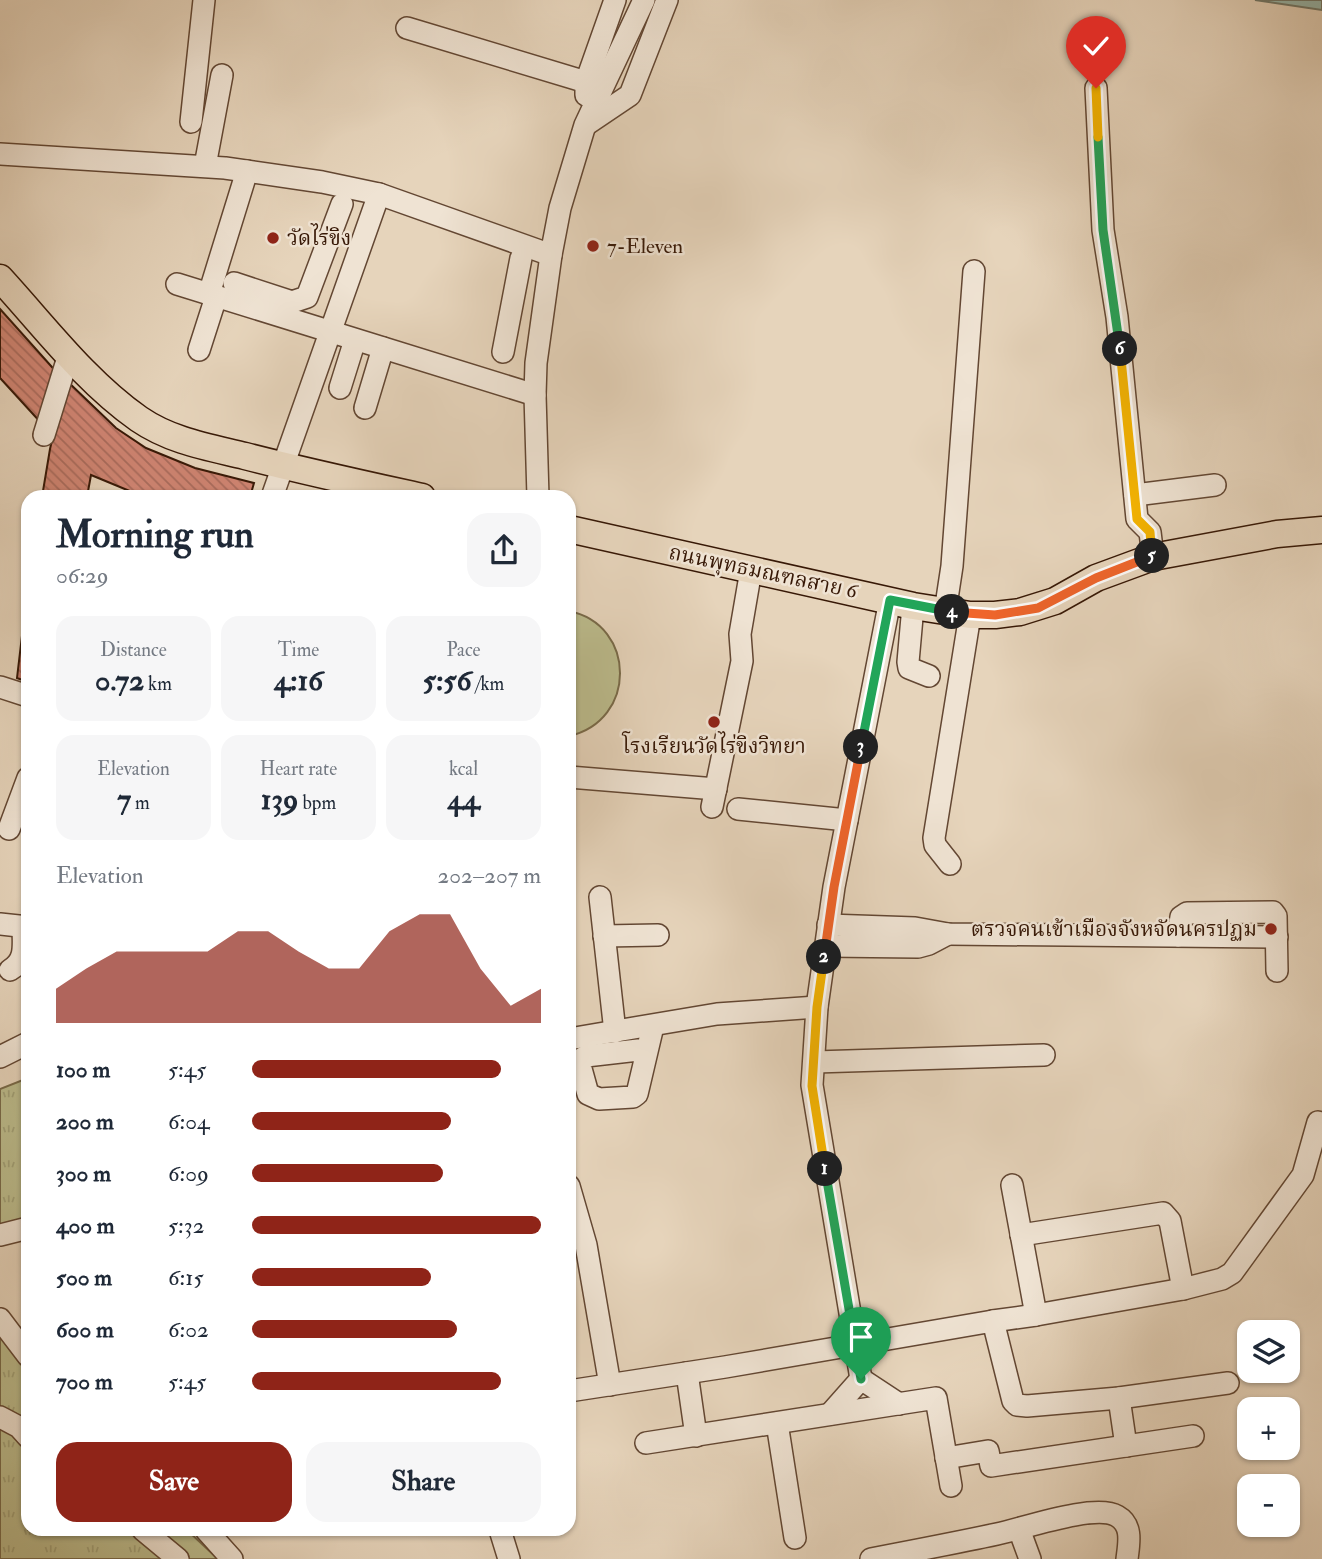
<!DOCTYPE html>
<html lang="en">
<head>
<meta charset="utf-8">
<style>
	:root { --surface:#fff; --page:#f6f6f7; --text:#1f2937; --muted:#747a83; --accent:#8f2418 }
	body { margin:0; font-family:"IM FELL Double Pica","Noto Serif Thai",serif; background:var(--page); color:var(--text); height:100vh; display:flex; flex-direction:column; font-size:26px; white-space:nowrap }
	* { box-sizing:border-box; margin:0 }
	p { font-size:23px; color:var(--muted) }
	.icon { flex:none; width:38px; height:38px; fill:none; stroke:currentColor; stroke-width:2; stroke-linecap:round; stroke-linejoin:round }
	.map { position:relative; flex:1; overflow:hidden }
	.sheet { position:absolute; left:21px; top:490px; width:555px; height:1046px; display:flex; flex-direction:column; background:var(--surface); border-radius:21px; box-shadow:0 2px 5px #0004 }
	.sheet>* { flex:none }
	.fabs { position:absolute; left:1237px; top:1320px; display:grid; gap:14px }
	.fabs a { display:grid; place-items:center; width:63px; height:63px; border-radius:14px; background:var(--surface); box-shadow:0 2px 5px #0004; font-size:35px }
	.pin { position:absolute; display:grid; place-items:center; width:60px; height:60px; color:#fff; margin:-72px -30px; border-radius:50% 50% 50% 0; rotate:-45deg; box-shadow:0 0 7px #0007 }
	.pin .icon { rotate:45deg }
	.km { position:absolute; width:35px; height:35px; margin:-18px; border-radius:50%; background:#222; color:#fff; font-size:19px; line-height:35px; text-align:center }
	.round { display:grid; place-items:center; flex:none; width:74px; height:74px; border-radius:21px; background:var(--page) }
	.head { display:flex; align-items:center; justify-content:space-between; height:119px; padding:0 35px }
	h1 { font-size:38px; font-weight:700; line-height:52px }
	.metrics { display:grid; grid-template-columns:repeat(3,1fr); gap:10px; height:119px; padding:7px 35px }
	.metrics div { display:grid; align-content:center; border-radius:18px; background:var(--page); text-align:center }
	.metrics b { font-size:30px; font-weight:700 }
	.metrics small { font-size:19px; font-weight:400 }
	.metrics p { font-size:19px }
	.chart { height:196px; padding:14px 35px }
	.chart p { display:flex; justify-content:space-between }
	.chart svg { width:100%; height:126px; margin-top:7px; fill:var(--accent); opacity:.7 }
	.action { display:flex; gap:14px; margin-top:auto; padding:14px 35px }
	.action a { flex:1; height:80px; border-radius:21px; background:var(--accent); color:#fff; font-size:28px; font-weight:700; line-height:80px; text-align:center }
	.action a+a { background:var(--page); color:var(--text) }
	ul { padding:0 35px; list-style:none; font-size:23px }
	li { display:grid; grid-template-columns:112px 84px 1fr; align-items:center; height:52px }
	li i { height:18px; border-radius:9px; background:var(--accent) }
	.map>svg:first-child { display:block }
	.grass { fill:url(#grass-tufts); stroke:#796a49; stroke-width:2 }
	.green { fill:#bbbb8c; stroke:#796a49; stroke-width:2 }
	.water { fill:url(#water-ripples); stroke:#70786a; stroke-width:2 }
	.building { fill:url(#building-back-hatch); stroke:#371806; stroke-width:2 }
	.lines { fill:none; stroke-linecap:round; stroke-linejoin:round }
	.minor-casing { stroke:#634733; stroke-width:24 }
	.major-casing { stroke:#371806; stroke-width:29 }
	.minor { stroke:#efe3d3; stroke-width:21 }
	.major { stroke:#e6d4bb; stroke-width:26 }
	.split-1-casing { stroke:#fff; stroke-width:14 }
	.split-2-casing { stroke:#fff; stroke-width:14 }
	.split-3-casing { stroke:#fff; stroke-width:14 }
	.split-4-casing { stroke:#fff; stroke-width:14 }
	.split-5-casing { stroke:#fff; stroke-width:14 }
	.split-6-casing { stroke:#fff; stroke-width:14 }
	.split-7-casing { stroke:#fff; stroke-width:14 }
	.split-8-casing { stroke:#fff; stroke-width:14 }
	.split-1 { stroke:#22a559; stroke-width:9 }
	.split-2 { stroke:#f5b400; stroke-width:9 }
	.split-3 { stroke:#f0652b; stroke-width:9 }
	.split-4 { stroke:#22a559; stroke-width:9 }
	.split-5 { stroke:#f0652b; stroke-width:9 }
	.split-6 { stroke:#f5b400; stroke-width:9 }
	.split-7 { stroke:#22a559; stroke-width:9 }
	.split-8 { stroke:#f5b400; stroke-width:9 }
	.poi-dot { fill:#8f2418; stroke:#efe3d3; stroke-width:2.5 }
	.labels { text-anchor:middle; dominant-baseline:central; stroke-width:5; stroke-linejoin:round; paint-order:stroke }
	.poi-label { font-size:21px; fill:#371806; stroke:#efe3d3; text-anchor:start }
	.street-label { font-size:21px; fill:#371806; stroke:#efe3d3 }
</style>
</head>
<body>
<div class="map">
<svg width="1322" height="1559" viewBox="0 0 1322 1559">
	<defs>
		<pattern id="grass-tufts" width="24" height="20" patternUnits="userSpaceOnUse" patternTransform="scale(1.75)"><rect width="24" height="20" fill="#bbbb8c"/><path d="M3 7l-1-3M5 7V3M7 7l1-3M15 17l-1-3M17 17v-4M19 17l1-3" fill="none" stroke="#a1a077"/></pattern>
		<pattern id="water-ripples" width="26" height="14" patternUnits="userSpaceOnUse" patternTransform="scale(1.75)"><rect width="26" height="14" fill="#96b8ad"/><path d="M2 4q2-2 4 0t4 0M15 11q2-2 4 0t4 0" fill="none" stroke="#829d93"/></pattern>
		<pattern id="building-back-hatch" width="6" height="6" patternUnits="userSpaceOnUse" patternTransform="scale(1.75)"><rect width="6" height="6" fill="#cf8472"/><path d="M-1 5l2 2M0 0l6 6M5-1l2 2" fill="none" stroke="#a96b5c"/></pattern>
	</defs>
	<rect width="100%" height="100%" fill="#e6d4bb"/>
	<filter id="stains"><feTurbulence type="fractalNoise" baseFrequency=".00286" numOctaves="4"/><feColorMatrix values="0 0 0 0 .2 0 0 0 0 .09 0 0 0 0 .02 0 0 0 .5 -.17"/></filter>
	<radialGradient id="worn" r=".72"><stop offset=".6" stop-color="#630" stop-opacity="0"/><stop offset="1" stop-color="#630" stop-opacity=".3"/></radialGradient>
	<g class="grass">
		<polygon points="28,1078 28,1227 0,1234 0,1089"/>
		<polygon points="0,1323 28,1366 28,1530 187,1530 218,1559 0,1559"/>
	</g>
	<path class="green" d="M569,611C637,625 637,721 569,736Z"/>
	<polygon class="water" points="1255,0 1322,0 1322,10"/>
	<g class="building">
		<polygon points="0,309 60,376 43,425 0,378"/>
		<polygon points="66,380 116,428 146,448 195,468 254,483 250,497 144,497 91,475 87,497 42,497 50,449"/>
		<polygon points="28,585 28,682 17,678"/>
	</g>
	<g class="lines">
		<defs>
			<g id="minor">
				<polyline points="407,28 586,82"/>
				<polyline points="1096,88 1103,230 1117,317 1137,519 1150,532 1153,557"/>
				<polyline points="586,95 586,82 615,0"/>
				<polyline points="191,122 204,0"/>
				<polyline points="587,124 630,95 667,0"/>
				<polyline points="0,154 225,168 322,182 379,194 551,255"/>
				<polyline points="205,166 222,75"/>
				<polyline points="234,283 292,302 307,297 342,204"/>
				<polyline points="177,284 535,395"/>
				<polyline points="209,294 247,171"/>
				<polyline points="199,350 216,297"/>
				<polyline points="503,352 521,258"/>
				<polyline points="340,388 355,340"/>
				<polyline points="365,408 383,348"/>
				<polyline points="44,435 69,354"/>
				<polyline points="1135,495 1215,485"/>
				<polyline points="272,497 379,194"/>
				<polyline points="538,497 535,395 536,363 551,255 560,208 585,125 644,0"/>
				<polyline points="913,606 908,662 909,668 929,676"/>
				<polyline points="945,612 952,566 974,271"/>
				<polyline points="0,687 28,696"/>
				<polyline points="569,777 716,789"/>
				<polyline points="712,807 742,661 740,634 751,570"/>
				<polyline points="738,809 847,820"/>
				<polyline points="9,829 28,778"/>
				<polyline points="950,864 935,845 934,838 970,615"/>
				<polyline points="600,897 615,1032"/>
				<polyline points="0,924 28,927"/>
				<polyline points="828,925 915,928 948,934 1277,937"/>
				<polyline points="604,936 658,935"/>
				<polyline points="1178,936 1181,917 1187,913 1273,912 1276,916 1277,971"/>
				<polyline points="826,946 918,947 929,944 948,934"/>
				<path d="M10,970C27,960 23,944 23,927"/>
				<polyline points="569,1039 717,1014 817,1007"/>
				<polyline points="647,1049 586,1056 581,1059 580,1065 588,1094 599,1099 633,1097 637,1094 653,1026"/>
				<polyline points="0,1057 28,1043"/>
				<polyline points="815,1062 1044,1055"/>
				<polyline points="1012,1185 1036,1315"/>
				<polyline points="569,1186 586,1245 610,1385"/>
				<polyline points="0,1235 28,1228"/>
				<polyline points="1021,1235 1163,1213 1170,1221 1183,1289"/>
				<polyline points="0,1319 28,1356"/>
				<polyline points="993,1321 1036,1315 1183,1289 1222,1279 1232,1273 1240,1262 1303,1175 1318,1122"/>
				<polyline points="687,1373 696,1436"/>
				<polyline points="861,1379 812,1085 817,1007 834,887 890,600"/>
				<polyline points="569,1391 725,1367 993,1321 1013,1401 1017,1405 1027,1406 1119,1398 1228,1383"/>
				<polyline points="1119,1398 1126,1446"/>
				<polyline points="830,1414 861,1379 899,1404"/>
				<polyline points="0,1417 19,1427 28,1437"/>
				<polyline points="777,1423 795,1538"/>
				<polyline points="646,1443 936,1398 951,1486"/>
				<polyline points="946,1458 988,1451 991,1466 1193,1436"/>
				<polyline points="1019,1529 1030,1559"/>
				<polyline points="143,1530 178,1559"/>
				<polyline points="206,1530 232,1559"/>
				<polyline points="500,1530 509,1559"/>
				<path d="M871,1559C913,1551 955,1543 997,1534C1022,1529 1095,1503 1117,1516C1133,1525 1129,1543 1127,1559"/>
			</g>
			<g id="major">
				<path d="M0,278C44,326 85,381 139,419C171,441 208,447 245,456C303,471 363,484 422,497"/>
				<polyline points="569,529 913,606 970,615 995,615 1020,612 1055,601 1096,578 1153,557 1277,534 1322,530"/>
			</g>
		</defs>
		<use href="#minor" class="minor-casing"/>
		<use href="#major" class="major-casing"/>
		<use href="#minor" class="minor"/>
		<use href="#major" class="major"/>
	</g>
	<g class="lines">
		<defs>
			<polyline id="split-1" points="825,1169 861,1379"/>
			<polyline id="split-2" points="824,957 817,1007 812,1086 825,1169"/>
			<polyline id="split-3" points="824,957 834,887 861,747"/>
			<polyline id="split-4" points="861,747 890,600 952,612"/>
			<polyline id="split-5" points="952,612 995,615 1038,608 1096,578 1152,556"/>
			<polyline id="split-6" points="1120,349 1137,519 1150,532 1152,556"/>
			<polyline id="split-7" points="1098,137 1103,230 1120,349"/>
			<polyline id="split-8" points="1096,88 1098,137"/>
		</defs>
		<use href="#split-1" class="split-1-casing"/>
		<use href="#split-2" class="split-2-casing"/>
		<use href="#split-3" class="split-3-casing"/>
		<use href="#split-4" class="split-4-casing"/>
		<use href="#split-5" class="split-5-casing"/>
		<use href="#split-6" class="split-6-casing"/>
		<use href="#split-7" class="split-7-casing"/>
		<use href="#split-8" class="split-8-casing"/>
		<use href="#split-1" class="split-1"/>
		<use href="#split-2" class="split-2"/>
		<use href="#split-3" class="split-3"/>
		<use href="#split-4" class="split-4"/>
		<use href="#split-5" class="split-5"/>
		<use href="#split-6" class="split-6"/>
		<use href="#split-7" class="split-7"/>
		<use href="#split-8" class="split-8"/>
	</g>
	<g class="poi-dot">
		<circle cx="273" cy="238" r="7"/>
		<circle cx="593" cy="246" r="7"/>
		<circle cx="714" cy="722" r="7"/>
		<circle cx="1271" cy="929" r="7"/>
	</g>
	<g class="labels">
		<g class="poi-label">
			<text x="287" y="238">วัดไร่ขิง</text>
			<text x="607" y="246">7-Eleven</text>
			<text x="714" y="746" text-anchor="middle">โรงเรียนวัดไร่ขิงวิทยา</text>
			<text x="1257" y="929" text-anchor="end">ตรวจคนเข้าเมืองจังหจัดนครปฏม</text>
		</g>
		<g class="street-label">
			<text transform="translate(763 572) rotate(12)">ถนนพุทธมณฑลสาย 6</text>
		</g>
	</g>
	<rect width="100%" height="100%" filter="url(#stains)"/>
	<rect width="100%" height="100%" fill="url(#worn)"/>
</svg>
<div class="fabs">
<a><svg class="icon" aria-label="layers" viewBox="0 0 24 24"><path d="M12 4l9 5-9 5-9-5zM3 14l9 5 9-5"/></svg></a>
<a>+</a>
<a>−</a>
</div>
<div class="pin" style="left:861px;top:1379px;background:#1e9e55"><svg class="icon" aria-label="arrive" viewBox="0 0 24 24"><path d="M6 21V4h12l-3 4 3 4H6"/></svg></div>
<div class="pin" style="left:1096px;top:88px;background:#d93025"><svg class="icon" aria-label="check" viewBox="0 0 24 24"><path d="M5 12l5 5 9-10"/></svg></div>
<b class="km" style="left:825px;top:1169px">1</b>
<b class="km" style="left:824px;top:957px">2</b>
<b class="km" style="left:861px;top:747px">3</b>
<b class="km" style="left:952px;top:612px">4</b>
<b class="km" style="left:1152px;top:556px">5</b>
<b class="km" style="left:1120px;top:349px">6</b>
<section class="sheet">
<div class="head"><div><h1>Morning run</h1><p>06:29</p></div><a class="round"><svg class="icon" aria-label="share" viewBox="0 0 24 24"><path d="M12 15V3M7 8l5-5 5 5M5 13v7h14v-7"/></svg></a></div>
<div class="metrics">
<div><p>Distance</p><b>0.72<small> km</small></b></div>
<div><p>Time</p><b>4:16</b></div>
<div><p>Pace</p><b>5:56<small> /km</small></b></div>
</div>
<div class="metrics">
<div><p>Elevation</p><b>7<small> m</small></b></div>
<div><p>Heart rate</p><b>139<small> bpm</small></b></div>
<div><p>kcal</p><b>44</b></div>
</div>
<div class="chart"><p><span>Elevation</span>202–207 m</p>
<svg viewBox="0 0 160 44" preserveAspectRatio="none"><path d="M0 44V32L10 25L20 19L30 19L40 19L50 19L60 12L70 12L80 19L90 25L100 25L110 12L120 6L130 6L140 25L150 38L160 32V44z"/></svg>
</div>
<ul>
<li><b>100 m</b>5:45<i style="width:86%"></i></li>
<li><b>200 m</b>6:04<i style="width:69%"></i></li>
<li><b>300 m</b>6:09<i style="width:66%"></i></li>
<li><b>400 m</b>5:32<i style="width:100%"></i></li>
<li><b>500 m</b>6:15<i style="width:62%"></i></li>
<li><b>600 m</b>6:02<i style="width:71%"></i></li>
<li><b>700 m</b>5:45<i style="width:86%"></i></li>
</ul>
<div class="action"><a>Save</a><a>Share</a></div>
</section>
</div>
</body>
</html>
